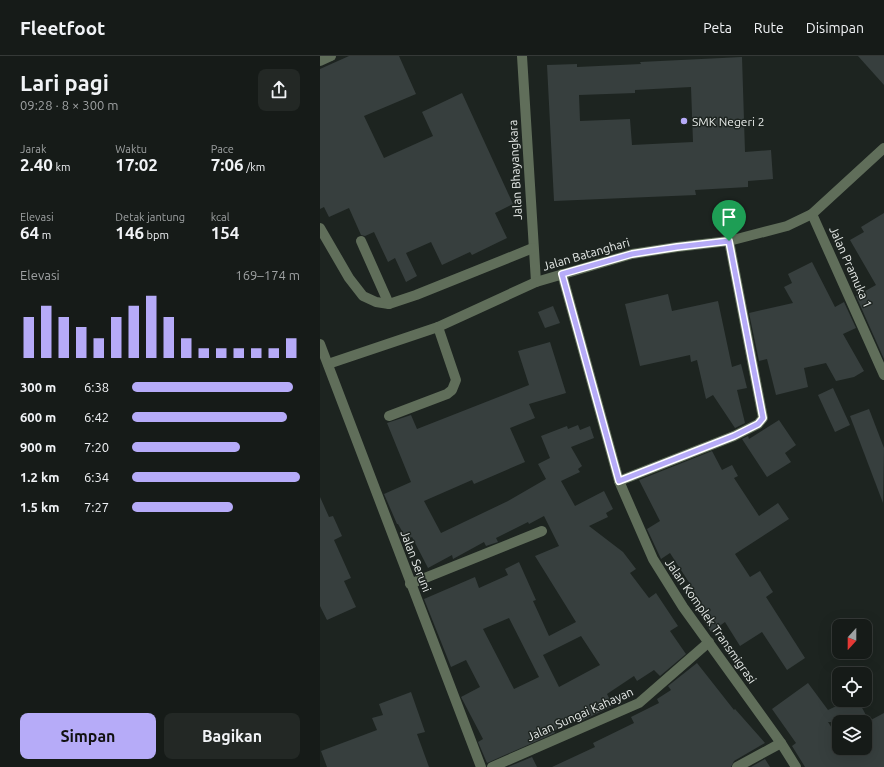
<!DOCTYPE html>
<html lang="id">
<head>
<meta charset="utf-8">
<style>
	:root { --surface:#161b18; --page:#232825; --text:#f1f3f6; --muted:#9ea1a2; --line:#353937; --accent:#b6abf8 }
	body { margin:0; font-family:Ubuntu,sans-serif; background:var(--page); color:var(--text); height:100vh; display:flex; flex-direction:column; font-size:15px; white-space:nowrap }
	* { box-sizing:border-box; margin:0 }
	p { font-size:13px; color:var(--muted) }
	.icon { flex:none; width:22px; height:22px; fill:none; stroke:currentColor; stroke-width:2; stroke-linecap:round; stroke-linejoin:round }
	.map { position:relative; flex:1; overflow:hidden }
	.side { display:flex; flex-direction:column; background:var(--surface); width:320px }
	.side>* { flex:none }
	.needle { width:26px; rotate:201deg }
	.fabs { position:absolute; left:512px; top:563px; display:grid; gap:8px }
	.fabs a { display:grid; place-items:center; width:40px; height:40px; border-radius:8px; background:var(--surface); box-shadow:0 4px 16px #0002,0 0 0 1px var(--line); font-size:20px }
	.pin { position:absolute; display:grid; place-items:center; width:34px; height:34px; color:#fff; margin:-41px -17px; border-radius:50% 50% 50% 0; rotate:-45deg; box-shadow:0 0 4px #0007 }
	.pin .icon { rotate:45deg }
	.round { display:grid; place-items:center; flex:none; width:42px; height:42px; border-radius:8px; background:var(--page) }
	.summary { display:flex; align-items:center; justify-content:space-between; height:68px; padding:0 20px }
	h1 { font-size:22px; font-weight:700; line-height:30px }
	.stats { display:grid; grid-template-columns:repeat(3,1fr); gap:6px; height:68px; padding:4px 20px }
	.stats div { display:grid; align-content:center }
	.stats b { font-size:17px; font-weight:700 }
	.stats small { font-size:11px; font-weight:400 }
	.stats p { font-size:11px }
	.chart { height:112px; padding:8px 20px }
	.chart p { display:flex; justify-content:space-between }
	.chart svg { width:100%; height:72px; margin-top:4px; stroke:var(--accent); stroke-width:6 }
	.action { display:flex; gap:8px; margin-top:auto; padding:8px 20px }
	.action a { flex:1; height:46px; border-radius:8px; background:var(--accent); color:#111; font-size:16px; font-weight:700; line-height:46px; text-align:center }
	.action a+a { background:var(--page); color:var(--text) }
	ul { padding:0 20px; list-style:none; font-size:13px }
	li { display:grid; grid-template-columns:64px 48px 1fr; align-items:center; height:30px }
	li i { height:10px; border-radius:5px; background:var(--accent) }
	header { display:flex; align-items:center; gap:24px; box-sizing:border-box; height:56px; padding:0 20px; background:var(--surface); border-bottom:1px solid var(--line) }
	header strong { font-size:19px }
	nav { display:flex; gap:22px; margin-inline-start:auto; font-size:14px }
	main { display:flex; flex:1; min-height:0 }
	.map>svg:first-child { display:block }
	.building { fill:#373f3e; fill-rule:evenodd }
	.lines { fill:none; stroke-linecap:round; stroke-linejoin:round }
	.minor { stroke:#606e5a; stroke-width:10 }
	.route-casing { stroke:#fff; stroke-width:8 }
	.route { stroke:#b6abf8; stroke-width:5 }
	.poi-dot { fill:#b6abf8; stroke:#1d2420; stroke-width:1.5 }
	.labels { text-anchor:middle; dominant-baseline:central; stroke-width:3; stroke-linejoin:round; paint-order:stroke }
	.poi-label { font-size:12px; fill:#e8ecea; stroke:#1d2420; text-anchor:start }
	.street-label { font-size:12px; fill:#e8ecea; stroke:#1d2420 }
</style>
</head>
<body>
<header>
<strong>Fleetfoot</strong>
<nav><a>Peta</a><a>Rute</a><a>Disimpan</a></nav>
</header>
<main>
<section class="side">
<div class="summary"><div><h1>Lari pagi</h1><p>09:28 · 8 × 300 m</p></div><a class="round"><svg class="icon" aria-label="share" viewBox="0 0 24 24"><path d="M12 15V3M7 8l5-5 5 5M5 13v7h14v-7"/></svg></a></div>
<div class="stats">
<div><p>Jarak</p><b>2.40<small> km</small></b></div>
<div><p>Waktu</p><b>17:02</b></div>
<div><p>Pace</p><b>7:06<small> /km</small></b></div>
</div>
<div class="stats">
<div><p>Elevasi</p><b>64<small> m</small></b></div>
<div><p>Detak jantung</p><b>146<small> bpm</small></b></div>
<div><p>kcal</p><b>154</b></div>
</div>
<div class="chart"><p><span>Elevasi</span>169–174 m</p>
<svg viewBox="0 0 160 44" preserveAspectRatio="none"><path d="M5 44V19M15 44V12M25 44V19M35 44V25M45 44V32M55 44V19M65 44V12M75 44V6M85 44V19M95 44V32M105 44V38M115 44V38M125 44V38M135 44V38M145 44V38M155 44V32"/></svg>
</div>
<ul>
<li><b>300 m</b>6:38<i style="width:96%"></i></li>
<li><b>600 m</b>6:42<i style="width:92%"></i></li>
<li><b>900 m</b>7:20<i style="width:64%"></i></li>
<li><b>1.2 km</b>6:34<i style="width:100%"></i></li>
<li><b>1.5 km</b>7:27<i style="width:60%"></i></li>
</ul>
<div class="action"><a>Simpan</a><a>Bagikan</a></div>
</section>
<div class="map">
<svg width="564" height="711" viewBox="0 0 564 711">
	<rect width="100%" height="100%" fill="#1d2420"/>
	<g class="building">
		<polygon points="29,0 79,0 96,38 44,60 64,102 113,80 102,56 142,37 193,148 175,157 187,182 152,199 150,196 122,209 111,186 86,197 97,220 86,226 75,202 68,206 54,176 45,180 41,179 29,152 9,161 4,151 0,153 0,13"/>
		<polygon points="538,0 564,0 564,29"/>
		<path d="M422,1L425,96L451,94L453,123L428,125V131L375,134L376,139L234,145L227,9L257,8V11L321,8L320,6ZM371,31L373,86L312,89L310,63L260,65L259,39L315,37V34Z"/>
		<polygon points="564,157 564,303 536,240 556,229 530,184 544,176 541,171"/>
		<polygon points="492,206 515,251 524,246 536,272 523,278 544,315 534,321 516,325 506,307 484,312 488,331 456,339 447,303 439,305 429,257 473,247 464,231 472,227 468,218"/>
		<polygon points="348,238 352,255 398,245 412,311 421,308 427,332 417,334 425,367 415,372 393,339 386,343 377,304 371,306 370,299 320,310 305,248"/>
		<polygon points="233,250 240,267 225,272 218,256"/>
		<path d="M230,286L246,337L209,348L215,362L190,372L205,406L154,428L152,424L104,445L121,477L188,445L226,423L218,408L230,402L221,380L247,370L248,373L258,369L260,374L270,370L274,382L251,391L262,410L258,413L260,416L241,425L255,450L284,435L293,453L286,457L288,461L269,470L303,496L316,513L310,517L329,542L336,537L358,570L350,575L366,598L340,620L334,614L317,625L314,620L287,638L293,650L261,665L260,662L234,675L235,677L167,707L158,686L163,683L141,641L160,631L146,604L131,611L104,543L155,521L159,532L188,519L185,513L199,506L216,544L213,545L229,580L256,566L215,500L239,490L224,460L209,468L208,466L176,482L178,486L166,490L164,486L133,503L132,499L108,512L92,481L87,484L78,468H77L64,438L91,426L67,367L91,359L97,373L209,329L198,295ZM189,562L219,621L194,633L163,573ZM261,580L280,609L239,631L223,599Z"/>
		<polygon points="513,332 530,369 515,376 498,339"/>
		<polygon points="549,353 564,392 563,447 530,360"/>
		<polygon points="459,364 476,389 465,397 471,406 447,421 422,383 428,380 429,383"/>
		<polygon points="392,395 402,414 412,409 418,420 414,422 439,460 458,447 469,463 415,498 430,521 440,515 453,536 446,541 485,602 467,614 442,576 420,590 405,566 391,576 363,532 370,528 350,497 341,503 327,473 340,465 319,424"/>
		<polygon points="0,441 9,461 13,460 22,480 14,484 31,522 24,525 36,551 7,564 0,550"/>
		<polygon points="377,607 414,654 415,653 445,687 414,705 411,711 232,711 275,691 273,687 314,667 311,661 339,647 337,643 351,634 348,630"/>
		<path d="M488,627L508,654L529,644H538L549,665L564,657V711H485L472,690L476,687L452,653ZM508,666H547L545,667V692H519V683Z"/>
		<polygon points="91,636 105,676 97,678 109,711 7,711 1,695 57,674 52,662 63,659 59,648"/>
		<polygon points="212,701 217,711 188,711"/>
		<polygon points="445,703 450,711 431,711"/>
	</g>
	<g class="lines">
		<g class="minor">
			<polyline points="202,0 216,226"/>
			<polyline points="0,5 11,0"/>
			<polyline points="492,158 564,319"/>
			<polyline points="0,172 29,222 43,240 56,246 69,248 96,239 213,192"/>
			<polyline points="41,185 69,248"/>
			<polyline points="242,218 299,425 333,503 363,551 461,687 476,711"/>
			<polyline points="0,288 161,711"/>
			<polyline points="8,308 118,271 216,226 312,198 357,191 409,185 467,170 492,158 564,92"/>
			<polyline points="69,360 127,338 132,334 136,324 118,271"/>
			<polyline points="299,425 414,380 438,368 443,362 409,185"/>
			<polyline points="90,528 222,475"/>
			<polyline points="172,711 319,647 389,586"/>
			<polyline points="417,711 461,687"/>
		</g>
	</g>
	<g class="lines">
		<defs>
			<polygon id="route" points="409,185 443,362 438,368 414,380 299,425 242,218 312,198 357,191"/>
		</defs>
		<use href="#route" class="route-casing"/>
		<use href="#route" class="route"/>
	</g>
	<circle class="poi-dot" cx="364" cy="65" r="4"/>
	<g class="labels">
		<g class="poi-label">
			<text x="372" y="65">SMK Negeri 2</text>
		</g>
		<g class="street-label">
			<text transform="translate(195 114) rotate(-93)">Jalan Bhayangkara</text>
			<text transform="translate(266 198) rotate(-16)">Jalan Batanghari</text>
			<text transform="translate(531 211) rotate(66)">Jalan Pramuka 1</text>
			<text transform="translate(96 505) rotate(69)">Jalan Seruni</text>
			<text transform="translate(391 565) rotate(55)">Jalan Komplek Transmigrasi</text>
			<text transform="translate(260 658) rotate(-24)">Jalan Sungai Kahayan</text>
		</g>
	</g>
</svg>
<div class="fabs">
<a><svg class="needle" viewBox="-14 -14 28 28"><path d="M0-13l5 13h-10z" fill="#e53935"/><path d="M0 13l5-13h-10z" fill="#9ea1a2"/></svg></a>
<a><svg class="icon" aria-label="locate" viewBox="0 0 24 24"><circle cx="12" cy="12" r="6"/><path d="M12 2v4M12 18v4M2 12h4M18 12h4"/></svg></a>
<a><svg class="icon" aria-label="layers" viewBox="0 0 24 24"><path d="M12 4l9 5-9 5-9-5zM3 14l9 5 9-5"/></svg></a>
</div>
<div class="pin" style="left:409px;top:185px;background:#1e9e55"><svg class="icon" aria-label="arrive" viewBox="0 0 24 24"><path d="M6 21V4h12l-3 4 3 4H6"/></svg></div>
</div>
</main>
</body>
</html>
